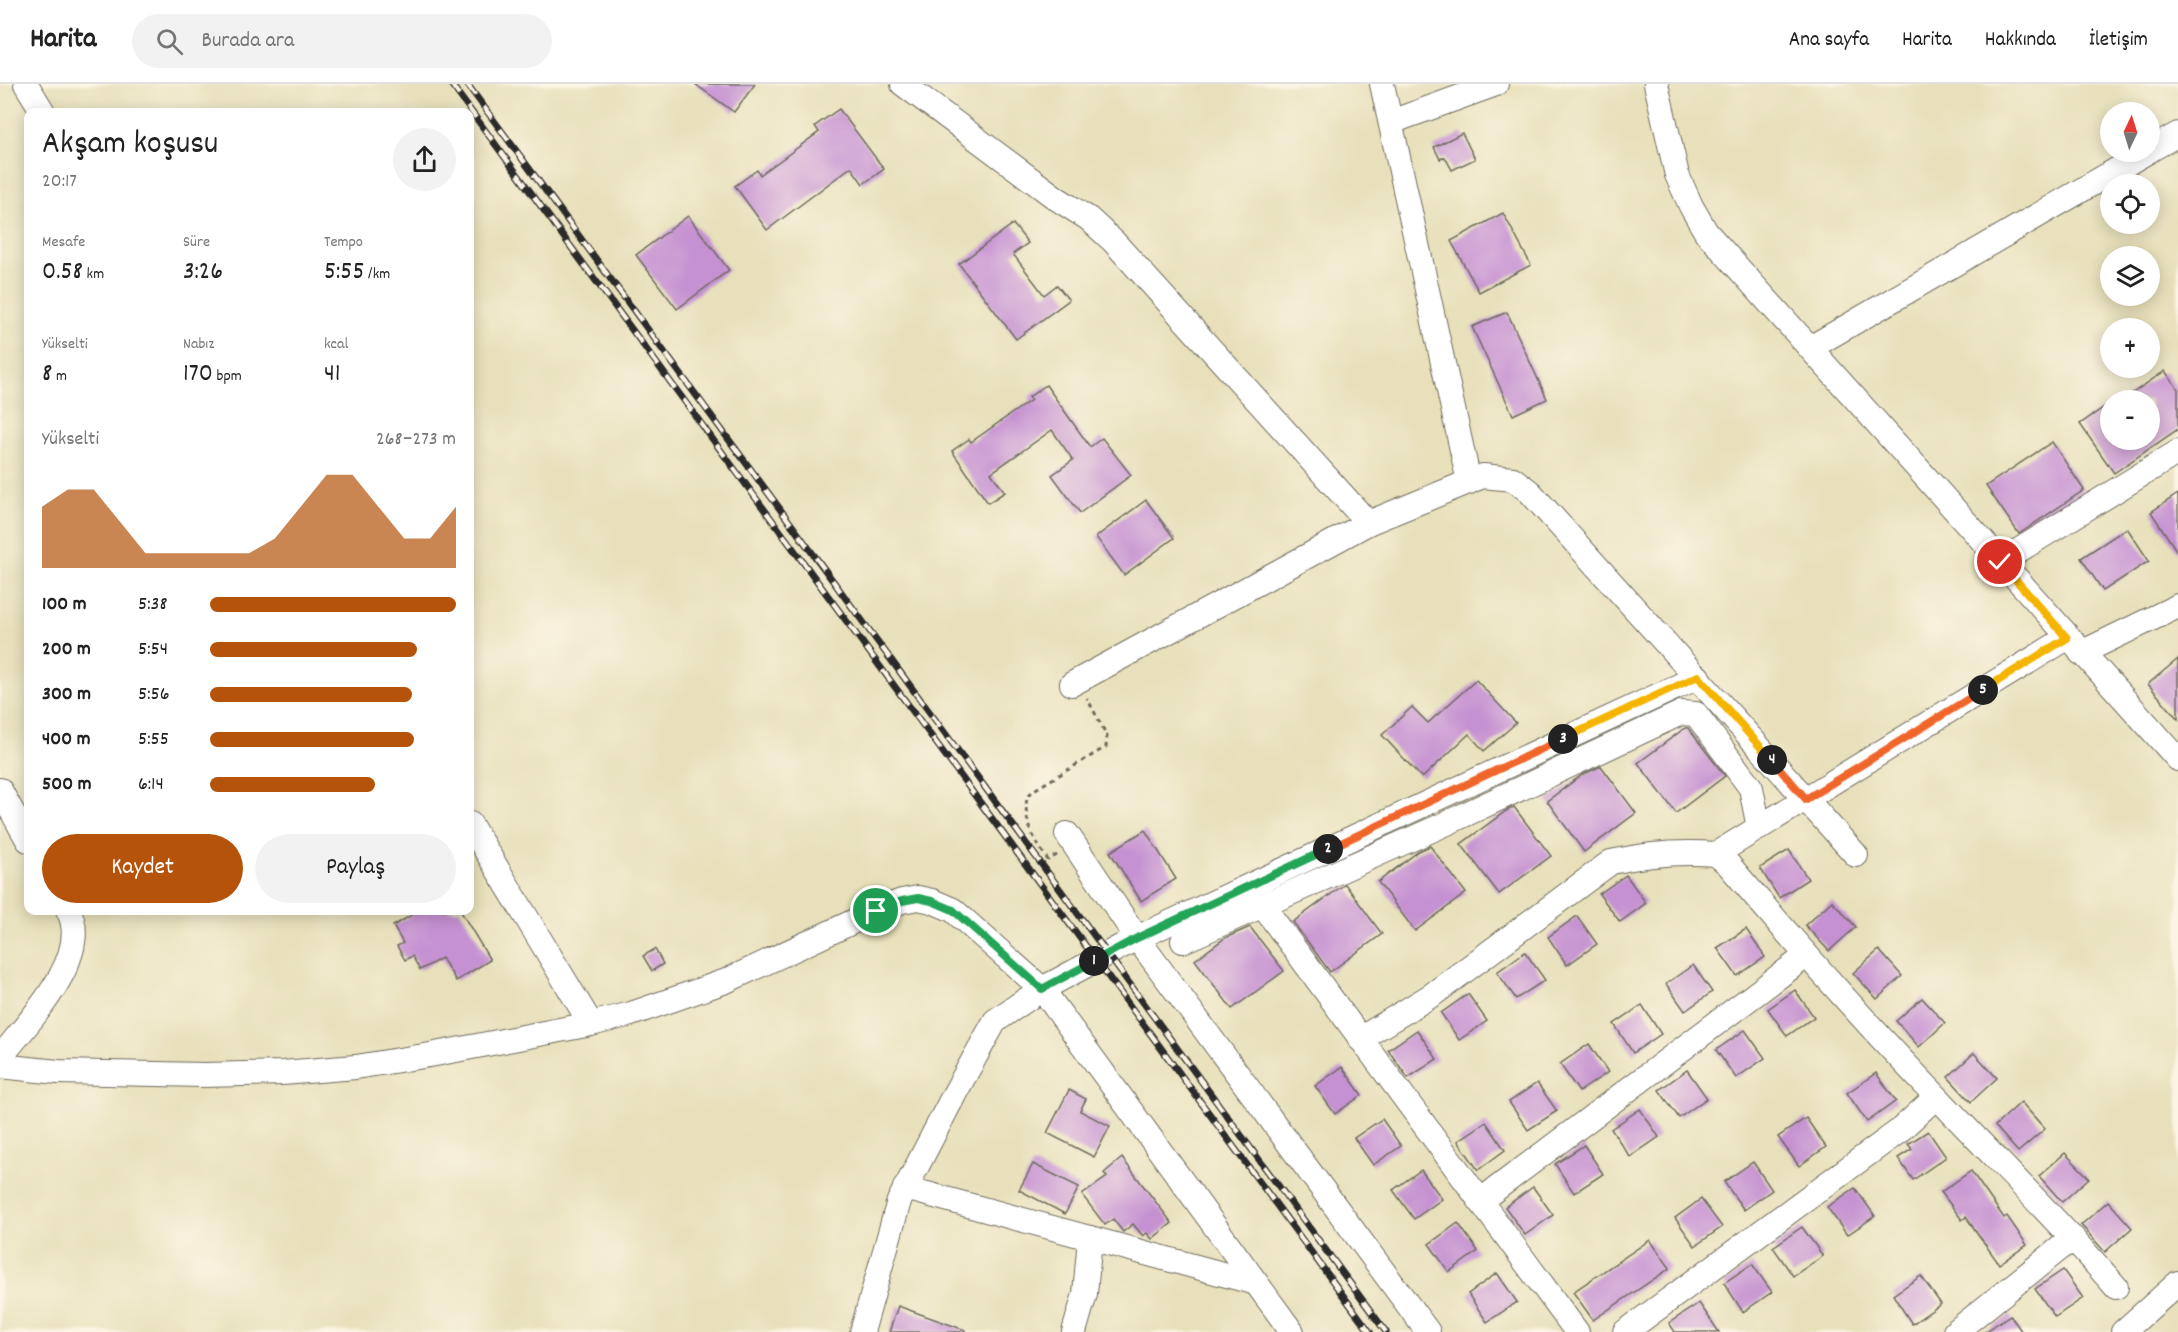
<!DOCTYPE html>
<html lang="tr">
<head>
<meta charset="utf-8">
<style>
	:root { --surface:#fff; --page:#f2f2f2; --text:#222; --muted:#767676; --line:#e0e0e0; --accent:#b45309 }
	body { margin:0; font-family:Dekko,sans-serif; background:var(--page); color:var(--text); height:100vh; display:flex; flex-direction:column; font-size:22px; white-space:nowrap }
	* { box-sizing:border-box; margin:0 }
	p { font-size:20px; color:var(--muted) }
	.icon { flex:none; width:33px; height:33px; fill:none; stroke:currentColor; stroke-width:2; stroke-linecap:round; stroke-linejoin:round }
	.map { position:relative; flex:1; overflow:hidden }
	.panel { position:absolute; left:24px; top:24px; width:450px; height:807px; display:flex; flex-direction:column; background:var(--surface); border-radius:12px; box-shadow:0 3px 15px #0003 }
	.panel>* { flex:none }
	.needle { width:39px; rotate:4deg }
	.buttons { position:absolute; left:2100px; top:18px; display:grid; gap:12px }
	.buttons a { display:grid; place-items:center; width:60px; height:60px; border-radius:50%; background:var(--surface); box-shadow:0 3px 15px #0003; font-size:30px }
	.pin { position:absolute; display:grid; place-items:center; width:51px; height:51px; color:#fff; margin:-26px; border:3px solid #fff; border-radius:50%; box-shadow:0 2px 6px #0007 }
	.km { position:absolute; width:30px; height:30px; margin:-15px; border-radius:50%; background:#222; color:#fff; font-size:16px; line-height:30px; text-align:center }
	.round { display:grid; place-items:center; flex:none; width:63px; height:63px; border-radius:32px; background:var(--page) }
	.overview { display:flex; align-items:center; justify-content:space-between; height:102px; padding:0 18px }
	h1 { font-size:33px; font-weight:600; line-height:45px }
	.metrics { display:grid; grid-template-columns:repeat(3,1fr); gap:9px; height:102px; padding:6px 18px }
	.metrics div { display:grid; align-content:center }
	.metrics b { font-size:26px; font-weight:600 }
	.metrics small { font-size:16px; font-weight:400 }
	.metrics p { font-size:16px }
	.chart { height:168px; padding:12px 18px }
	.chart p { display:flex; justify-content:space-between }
	.chart svg { width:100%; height:108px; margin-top:6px; fill:var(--accent); opacity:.7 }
	.primary-button { display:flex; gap:12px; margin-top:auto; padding:12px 18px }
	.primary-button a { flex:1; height:69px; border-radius:36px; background:var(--accent); color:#fff; font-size:24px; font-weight:600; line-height:69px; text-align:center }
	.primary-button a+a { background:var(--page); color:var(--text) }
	ul { padding:0 18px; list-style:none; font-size:20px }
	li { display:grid; grid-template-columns:96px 72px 1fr; align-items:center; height:45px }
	li i { height:15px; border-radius:8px; background:var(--accent) }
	header { display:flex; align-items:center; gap:36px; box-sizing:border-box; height:84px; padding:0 30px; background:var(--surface); border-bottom:2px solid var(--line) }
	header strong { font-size:28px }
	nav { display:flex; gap:33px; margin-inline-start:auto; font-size:21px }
	.search { width:420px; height:54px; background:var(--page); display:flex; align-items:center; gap:15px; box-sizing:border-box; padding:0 21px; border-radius:33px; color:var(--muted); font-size:22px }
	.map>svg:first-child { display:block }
	.building { fill:#c591d2 }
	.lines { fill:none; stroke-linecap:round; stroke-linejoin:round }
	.minor-casing { stroke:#6d6a5d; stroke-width:26 }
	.path { stroke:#6d6a5d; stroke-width:3; stroke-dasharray:4.5 4.5; stroke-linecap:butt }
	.minor { stroke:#fff; stroke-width:24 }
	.rail-casing { stroke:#2b2b2b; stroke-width:7 }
	.rail { stroke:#fcf5e5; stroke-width:4.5; stroke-dasharray:14; stroke-linecap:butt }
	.split-1-casing { stroke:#fff; stroke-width:12 }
	.split-2-casing { stroke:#fff; stroke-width:12 }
	.split-3-casing { stroke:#fff; stroke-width:12 }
	.split-4-casing { stroke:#fff; stroke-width:12 }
	.split-5-casing { stroke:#fff; stroke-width:12 }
	.split-6-casing { stroke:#fff; stroke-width:12 }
	.split-1 { stroke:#22a559; stroke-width:8 }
	.split-2 { stroke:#22a559; stroke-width:8 }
	.split-3 { stroke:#f0652b; stroke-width:8 }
	.split-4 { stroke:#f5b400; stroke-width:8 }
	.split-5 { stroke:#f0652b; stroke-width:8 }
	.split-6 { stroke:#f5b400; stroke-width:8 }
</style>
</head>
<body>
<header>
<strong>Harita</strong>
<div class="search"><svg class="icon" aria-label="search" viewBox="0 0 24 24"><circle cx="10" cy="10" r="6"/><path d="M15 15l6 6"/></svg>Burada ara</div>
<nav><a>Ana sayfa</a><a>Harita</a><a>Hakkında</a><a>İletişim</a></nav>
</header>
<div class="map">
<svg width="2178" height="1248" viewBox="0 0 2178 1248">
	<rect width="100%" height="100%" fill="#fcf5e5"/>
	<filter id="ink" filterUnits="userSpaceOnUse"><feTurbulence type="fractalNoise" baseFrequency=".0167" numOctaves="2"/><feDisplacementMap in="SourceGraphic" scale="12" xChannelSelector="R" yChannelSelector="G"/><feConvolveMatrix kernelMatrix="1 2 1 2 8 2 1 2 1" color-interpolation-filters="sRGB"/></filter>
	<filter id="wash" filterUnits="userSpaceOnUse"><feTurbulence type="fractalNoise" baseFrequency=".008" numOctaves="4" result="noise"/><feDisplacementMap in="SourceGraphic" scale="24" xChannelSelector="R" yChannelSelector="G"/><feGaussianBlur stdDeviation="1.35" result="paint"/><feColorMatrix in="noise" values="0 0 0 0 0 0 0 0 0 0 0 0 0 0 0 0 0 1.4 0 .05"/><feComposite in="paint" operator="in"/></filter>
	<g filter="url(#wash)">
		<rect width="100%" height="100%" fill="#e7e0ba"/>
		<g id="blocks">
			<g class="building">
				<polygon points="695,0 755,0 734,28"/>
				<polygon points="839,25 884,85 863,100 851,83 767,146 735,102 757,86 760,91 819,48 815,42"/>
				<polygon points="1462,49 1475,75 1452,86 1445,73 1440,75 1434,63"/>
				<polygon points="1503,129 1531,181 1479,208 1451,157"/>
				<polygon points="688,132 729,186 677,225 636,171"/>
				<polygon points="1013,140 1028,159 1013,170 1044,211 1057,201 1069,216 1016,255 959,180"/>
				<polygon points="1507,228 1547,315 1513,331 1472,243"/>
				<polygon points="2165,287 2178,305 2178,345 2114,389 2080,340 2110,319 2110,356 2150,356 2150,316 2122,316"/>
				<polygon points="1046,301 1090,363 1102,354 1131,391 1080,429 1052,391 1073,376 1052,346 991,389 1005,408 988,419 952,367 969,355 971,358 1031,316 1029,313"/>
				<polygon points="2052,358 2084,406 2019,450 1986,402"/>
				<polygon points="2178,410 2178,469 2151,428"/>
				<polygon points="1146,416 1174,454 1124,491 1096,453"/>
				<polygon points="2127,444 2149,477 2103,507 2081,474"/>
				<polygon points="2178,575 2178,635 2148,600"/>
				<polygon points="1476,596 1516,639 1484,667 1469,650 1422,694 1382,651 1412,623 1428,639"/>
				<polygon points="1685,644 1688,644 1725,692 1676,729 1638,679"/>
				<polygon points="1601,682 1636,729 1584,768 1547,717 1582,691"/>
				<polygon points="1514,723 1551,772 1499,810 1461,760 1506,727"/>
				<polygon points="1145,746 1176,795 1141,817 1110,768"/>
				<polygon points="1430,762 1466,809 1415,847 1378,798 1419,767"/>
				<polygon points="1789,766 1808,795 1779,814 1760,784"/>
				<polygon points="1626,791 1646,819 1620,838 1599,810"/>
				<polygon points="1345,800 1382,850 1330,888 1293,838"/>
				<polygon points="1832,817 1856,843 1829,867 1805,841"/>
				<polygon points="420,826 460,826 490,876 456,897 442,874 420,886 412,872 405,876 397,862 403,859 393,842"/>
				<polygon points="1577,832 1597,860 1567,881 1548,853"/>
				<polygon points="1250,843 1284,887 1232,925 1195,876 1225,854"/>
				<polygon points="1746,845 1765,873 1737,892 1717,864"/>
				<polygon points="655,865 663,880 652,887 643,872"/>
				<polygon points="1879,866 1902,892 1877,915 1853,889"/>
				<polygon points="1525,868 1545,896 1516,915 1497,888"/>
				<polygon points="1693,881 1712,908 1685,927 1666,900"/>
				<polygon points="1795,906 1814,933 1787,952 1768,925"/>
				<polygon points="1468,910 1487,937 1459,956 1441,929"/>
				<polygon points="1922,914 1945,939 1919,963 1896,937"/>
				<polygon points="1642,921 1661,950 1633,969 1614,940"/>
				<polygon points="1417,946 1437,975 1408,994 1388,966"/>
				<polygon points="1745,946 1765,974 1736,994 1716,966"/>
				<polygon points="1589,960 1608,988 1579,1008 1560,980"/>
				<polygon points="1974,969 1997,994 1971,1018 1948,993"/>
				<polygon points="1342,983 1362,1011 1335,1030 1315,1002"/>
				<polygon points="1687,986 1707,1014 1679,1034 1659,1006"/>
				<polygon points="1876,989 1896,1017 1867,1038 1847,1009"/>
				<polygon points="1537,999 1557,1027 1528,1046 1509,1018"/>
				<polygon points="1069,1006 1086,1015 1080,1027 1110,1042 1094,1073 1047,1049"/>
				<polygon points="2021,1018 2045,1045 2018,1068 1995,1042"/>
				<polygon points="1640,1025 1659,1053 1630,1073 1611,1045"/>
				<polygon points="1806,1034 1826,1063 1799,1082 1778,1053"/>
				<polygon points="1382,1035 1401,1062 1373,1081 1354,1054"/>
				<polygon points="1486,1038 1505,1066 1478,1086 1458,1057"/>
				<polygon points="1928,1047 1946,1073 1913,1096 1898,1074 1912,1065 1908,1060"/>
				<polygon points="1584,1061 1603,1090 1574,1109 1555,1080"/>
				<polygon points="2065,1069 2089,1094 2062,1118 2039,1092"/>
				<polygon points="1122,1074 1172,1139 1152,1155 1147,1149 1143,1152 1133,1140 1123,1148 1113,1135 1105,1141 1082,1111 1107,1093 1104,1089"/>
				<polygon points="1753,1078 1772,1106 1744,1126 1724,1098"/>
				<polygon points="1033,1080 1079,1103 1065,1130 1019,1106"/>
				<polygon points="1421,1086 1442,1115 1414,1135 1393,1106"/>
				<polygon points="1971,1087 2004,1134 2007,1132 2027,1161 1999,1180 1966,1133 1962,1136 1941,1108"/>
				<polygon points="1533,1103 1553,1131 1525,1151 1505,1123"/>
				<polygon points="1855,1104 1875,1132 1847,1151 1827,1123"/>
				<polygon points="1701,1115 1722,1143 1695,1162 1675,1134"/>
				<polygon points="2108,1117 2132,1144 2105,1168 2081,1141"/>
				<polygon points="1458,1139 1478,1167 1449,1188 1429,1160"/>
				<polygon points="1802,1143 1823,1172 1793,1192 1773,1163"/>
				<polygon points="1650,1156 1670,1184 1593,1236 1573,1208"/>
				<polygon points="1752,1180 1772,1208 1743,1228 1724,1199"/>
				<polygon points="2063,1186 2083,1214 2055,1233 2035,1205"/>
				<polygon points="1497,1189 1517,1218 1487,1238 1468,1210"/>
				<polygon points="1921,1192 1941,1220 1912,1240 1893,1211"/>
				<polygon points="1699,1219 1719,1248 1675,1248 1669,1239"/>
				<polygon points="898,1222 965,1246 965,1248 889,1248"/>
				<polygon points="2010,1231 2022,1248 1985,1248"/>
			</g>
		</g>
	</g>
	<g filter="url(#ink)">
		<use href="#blocks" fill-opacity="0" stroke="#6d6a5d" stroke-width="1.5"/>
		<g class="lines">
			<defs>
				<g id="minor">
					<polyline points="26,0 43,28"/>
					<polyline points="903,0 1056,114 1089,135 1114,158 1368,439"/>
					<polyline points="1382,0 1469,398"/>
					<polyline points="1656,0 1677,91 1691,122 1706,148 2178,675"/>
					<polyline points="1391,38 1496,0"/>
					<polyline points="2150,66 2178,50"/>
					<polyline points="1810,264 2147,68"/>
					<polyline points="2000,478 2178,368"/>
					<polyline points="2081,569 2178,522"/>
					<polyline points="1072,600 1368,439 1483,392 1513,395 1530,408 1856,771"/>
					<polyline points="0,706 28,756"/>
					<polyline points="470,740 591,940"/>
					<polyline points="1067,750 1137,854 1428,1248"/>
					<path d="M1716,770L1728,780C1796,860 1865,939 1938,1014C1997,1077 2059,1137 2116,1203"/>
					<polyline points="1263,822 1577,1248"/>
					<polyline points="1183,857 1445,740 1681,629 1696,630 1751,704 1759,744"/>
					<path d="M1360,955L1432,911L1611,778C1646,770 1680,767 1716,770L2067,554"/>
					<path d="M0,974C26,940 94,872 68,826"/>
					<polyline points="0,982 58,988 205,991 282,989 356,983 430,971 591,940 631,930 726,897 876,827 902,817 918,814 932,817 953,826 1042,905 1292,1248"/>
					<polyline points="905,1104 1256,1199"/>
					<polyline points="1480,1117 1806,872"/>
					<polyline points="862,1248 899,1117 956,1007 995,937 1042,905 1137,854 1698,593"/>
					<polyline points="1074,1248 1085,1210 1090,1154"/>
					<polyline points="1625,1248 1899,1047 1936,1013"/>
					<polyline points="1955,1248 2073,1154"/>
					<polyline points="2123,1248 2178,1199"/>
				</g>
			</defs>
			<use href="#minor" class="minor-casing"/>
			<path class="path" d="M1057,771L1048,776C1034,756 1023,738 1027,713L1034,706L1106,663L1107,652L1087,614"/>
			<use href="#minor" class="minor"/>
			<defs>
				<g id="rail">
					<polyline points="451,0 1370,1248"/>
					<polyline points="467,0 1386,1248"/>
				</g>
			</defs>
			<use href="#rail" class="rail-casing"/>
			<use href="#rail" class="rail"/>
		</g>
	</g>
	<g class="lines" filter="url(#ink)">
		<defs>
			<polyline id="split-1" points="876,827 902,817 918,814 932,817 953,826 1042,905 1094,877"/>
			<polyline id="split-2" points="1094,877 1137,854 1328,765"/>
			<polyline id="split-3" points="1328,765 1563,655"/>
			<polyline id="split-4" points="1563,655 1698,592 1772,676"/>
			<polyline id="split-5" points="1772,676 1806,715 1983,606"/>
			<polyline id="split-6" points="1983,606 2067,554 2000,478"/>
		</defs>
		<use href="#split-1" class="split-1-casing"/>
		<use href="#split-2" class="split-2-casing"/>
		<use href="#split-3" class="split-3-casing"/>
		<use href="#split-4" class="split-4-casing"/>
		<use href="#split-5" class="split-5-casing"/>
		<use href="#split-6" class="split-6-casing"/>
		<use href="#split-1" class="split-1"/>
		<use href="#split-2" class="split-2"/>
		<use href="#split-3" class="split-3"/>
		<use href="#split-4" class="split-4"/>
		<use href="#split-5" class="split-5"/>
		<use href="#split-6" class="split-6"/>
	</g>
</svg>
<div class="buttons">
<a><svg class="needle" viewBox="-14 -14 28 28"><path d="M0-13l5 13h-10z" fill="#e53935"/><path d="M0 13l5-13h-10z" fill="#767676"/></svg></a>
<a><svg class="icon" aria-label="locate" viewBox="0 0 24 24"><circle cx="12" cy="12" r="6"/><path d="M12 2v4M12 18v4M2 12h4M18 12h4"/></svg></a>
<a><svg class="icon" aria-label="layers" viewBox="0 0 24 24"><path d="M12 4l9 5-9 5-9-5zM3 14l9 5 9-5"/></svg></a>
<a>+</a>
<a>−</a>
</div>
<div class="pin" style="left:876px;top:827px;background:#1e9e55"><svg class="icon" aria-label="arrive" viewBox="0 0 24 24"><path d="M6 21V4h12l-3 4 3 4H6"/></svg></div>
<div class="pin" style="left:2000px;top:478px;background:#d93025"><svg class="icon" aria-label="check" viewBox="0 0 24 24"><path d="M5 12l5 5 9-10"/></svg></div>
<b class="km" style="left:1094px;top:877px">1</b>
<b class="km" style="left:1328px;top:765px">2</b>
<b class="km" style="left:1563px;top:655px">3</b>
<b class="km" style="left:1772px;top:676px">4</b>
<b class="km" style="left:1983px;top:606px">5</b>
<section class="panel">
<div class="overview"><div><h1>Akşam koşusu</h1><p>20:17</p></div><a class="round"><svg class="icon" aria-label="share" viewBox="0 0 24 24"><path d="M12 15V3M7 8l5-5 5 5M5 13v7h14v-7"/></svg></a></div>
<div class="metrics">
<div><p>Mesafe</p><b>0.58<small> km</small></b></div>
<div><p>Süre</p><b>3:26</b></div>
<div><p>Tempo</p><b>5:55<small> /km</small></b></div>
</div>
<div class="metrics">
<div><p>Yükselti</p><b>8<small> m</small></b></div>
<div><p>Nabız</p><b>170<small> bpm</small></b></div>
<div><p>kcal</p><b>41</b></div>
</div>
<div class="chart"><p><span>Yükselti</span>268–273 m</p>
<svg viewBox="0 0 160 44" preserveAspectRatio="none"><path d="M0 44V19L10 12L20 12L30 25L40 38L50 38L60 38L70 38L80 38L90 32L100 19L110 6L120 6L130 19L140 32L150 32L160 19V44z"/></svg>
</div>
<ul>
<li><b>100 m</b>5:38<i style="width:100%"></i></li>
<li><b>200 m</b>5:54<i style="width:84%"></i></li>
<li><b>300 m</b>5:56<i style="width:82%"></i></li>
<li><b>400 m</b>5:55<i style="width:83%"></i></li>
<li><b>500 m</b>6:14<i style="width:67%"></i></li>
</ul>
<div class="primary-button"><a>Kaydet</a><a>Paylaş</a></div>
</section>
</div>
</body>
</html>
